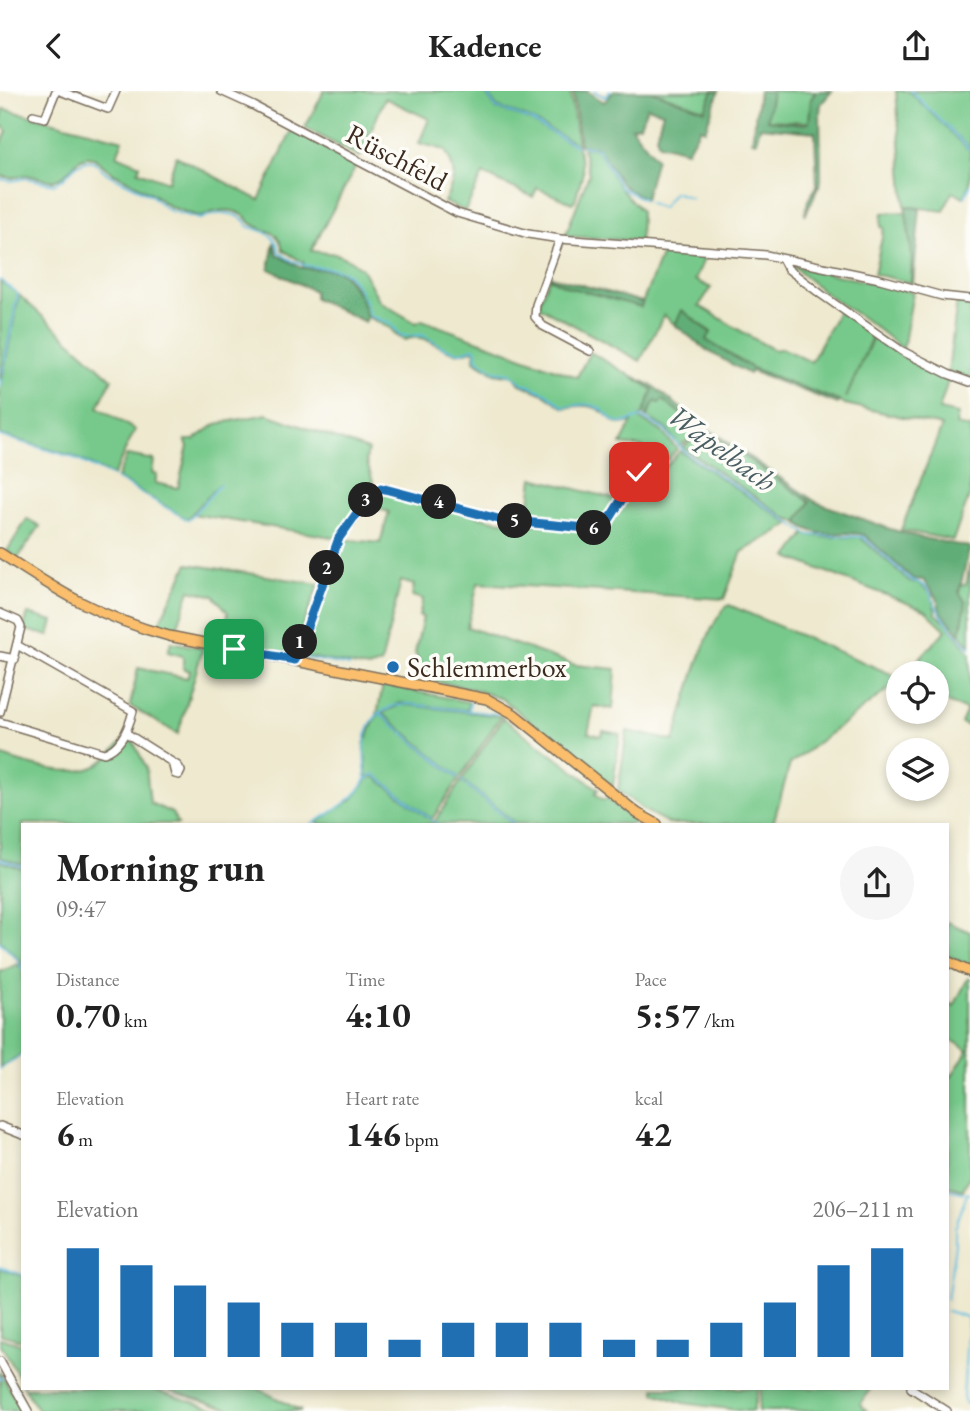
<!DOCTYPE html>
<html lang="en">
<head>
<meta charset="utf-8">
<style>
	:root { --surface:#fff; --page:#f6f6f6; --text:#222; --muted:#767676; --accent:#1f6fb2 }
	body { margin:0; font-family:"EB Garamond",serif; background:var(--page); color:var(--text); height:100vh; display:flex; flex-direction:column; font-size:26px; white-space:nowrap }
	* { box-sizing:border-box; margin:0 }
	p { font-size:23px; color:var(--muted) }
	.icon { flex:none; width:38px; height:38px; fill:none; stroke:currentColor; stroke-width:2; stroke-linecap:round; stroke-linejoin:round }
	.map { position:relative; flex:1; overflow:hidden }
	.details { position:absolute; left:21px; top:732px; width:928px; height:567px; display:flex; flex-direction:column; background:var(--surface); border-radius:0px; box-shadow:0 4px 10px #0003 }
	.details>* { flex:none }
	.buttons { position:absolute; left:886px; top:570px; display:grid; gap:14px }
	.buttons a { display:grid; place-items:center; width:63px; height:63px; border-radius:50%; background:var(--surface); box-shadow:0 4px 10px #0003; font-size:35px }
	.pin { position:absolute; display:grid; place-items:center; width:60px; height:60px; color:#fff; margin:-30px; border-radius:14px; box-shadow:0 4px 10px #0006 }
	.km { position:absolute; width:35px; height:35px; margin:-18px; border-radius:50%; background:#222; color:#fff; font-size:19px; line-height:35px; text-align:center }
	.round { display:grid; place-items:center; flex:none; width:74px; height:74px; border-radius:37px; background:var(--page) }
	.headline { display:flex; align-items:center; justify-content:space-between; height:119px; padding:0 35px }
	h1 { font-size:38px; font-weight:700; line-height:52px }
	.figures { display:grid; grid-template-columns:repeat(3,1fr); gap:10px; height:119px; padding:7px 35px }
	.figures div { display:grid; align-content:center }
	.figures b { font-size:35px; font-weight:700 }
	.figures small { font-size:19px; font-weight:400 }
	.figures p { font-size:19px }
	.chart { height:196px; padding:14px 35px }
	.chart p { display:flex; justify-content:space-between }
	.chart svg { width:100%; height:126px; margin-top:7px; stroke:var(--accent); stroke-width:6 }
	header { display:flex; justify-content:space-between; align-items:center; height:91px; padding:0 35px; background:var(--surface); font-size:32px; font-weight:700 }
	.map>svg:first-child { display:block }
	.green { fill:#77c98b; stroke:#597a54; stroke-width:2 }
	.forest { fill:#61ad77; stroke:#4e6c4a; stroke-width:2 }
	.lines { fill:none; stroke-linecap:round; stroke-linejoin:round }
	.stream { stroke:#65bfe2; stroke-width:2 }
	.minor-casing { stroke:#7a6d5c; stroke-width:10 }
	.major-casing { stroke:#7a6d5c; stroke-width:12 }
	.minor { stroke:#fff; stroke-width:7 }
	.major { stroke:#fabe6d; stroke-width:9 }
	.route-casing { stroke:#fff; stroke-width:14 }
	.route { stroke:#1f6fb2; stroke-width:9 }
	.poi-dot { fill:#1f6fb2; stroke:#fdfcf7; stroke-width:2.5 }
	.labels { text-anchor:middle; dominant-baseline:central; stroke-width:7; stroke-linejoin:round; paint-order:stroke }
	.street-label { font-size:28px; fill:#3b2a1e; stroke:#fdfcf7 }
	.poi-label { font-size:28px; fill:#3b2a1e; stroke:#fdfcf7; text-anchor:start }
	.water-label { font-size:30px; font-style:italic; fill:#4a5e63; stroke:#fdfcf7 }
</style>
</head>
<body>
<header><svg class="icon" aria-label="back" viewBox="0 0 24 24"><path d="M15 5l-7 7 7 7"/></svg>Kadence<svg class="icon" aria-label="share" viewBox="0 0 24 24"><path d="M12 15V3M7 8l5-5 5 5M5 13v7h14v-7"/></svg></header>
<div class="map">
<svg width="970" height="1320" viewBox="0 0 970 1320">
	<rect width="100%" height="100%" fill="#fdfcf7"/>
	<filter id="ink" filterUnits="userSpaceOnUse"><feTurbulence type="fractalNoise" baseFrequency=".0143" numOctaves="2"/><feDisplacementMap in="SourceGraphic" scale="14" xChannelSelector="R" yChannelSelector="G"/><feConvolveMatrix kernelMatrix="1 2 1 2 8 2 1 2 1" color-interpolation-filters="sRGB"/></filter>
	<filter id="wash" filterUnits="userSpaceOnUse"><feTurbulence type="fractalNoise" baseFrequency=".00686" numOctaves="4" result="noise"/><feDisplacementMap in="SourceGraphic" scale="28" xChannelSelector="R" yChannelSelector="G"/><feGaussianBlur stdDeviation="1.57" result="paint"/><feColorMatrix in="noise" values="0 0 0 0 0 0 0 0 0 0 0 0 0 0 0 0 0 1.4 0 .05"/><feComposite in="paint" operator="in"/></filter>
	<g filter="url(#wash)">
		<rect width="100%" height="100%" fill="#eee9cf"/>
		<g class="green">
			<path d="M324,0H484L496,18L527,28L578,56L583,82L575,109L572,112L537,97L533,106L483,83L465,120L444,111C455,88 458,83 445,59L419,52L429,28L385,7L360,66L305,37Z"/>
			<polygon points="486,0 570,0 578,54 528,27 497,16"/>
			<polygon points="651,0 713,0 706,19"/>
			<polygon points="772,0 816,0 811,8 809,31 767,29"/>
			<polygon points="896,0 909,0 970,60 970,93 964,106 952,101 944,120 905,115"/>
			<polygon points="912,0 970,0 970,58 917,7"/>
			<path d="M4,18L123,49L117,64L140,74L138,80L168,91L176,65L259,109L292,39L357,73L311,160L336,163L350,169L362,178L380,211L416,232L422,229L577,286L590,261L654,299L643,323L638,327L661,340L677,358L667,369L642,356L621,353L632,331C609,337 615,326 598,318C587,313 576,315 564,317L544,303L520,293L514,285L495,282L474,269L475,261L472,259C443,270 430,238 405,249L398,246L390,237L366,225C363,211 353,183 336,179C326,176 312,177 302,177L304,172L283,159C278,136 265,143 251,132C248,130 246,126 243,124C230,116 212,120 200,126L170,116L153,103L110,80L94,67L86,66L79,69L61,87L53,90L26,84L12,87L0,85V56L7,40L0,33Z"/>
			<polygon points="582,56 597,58 621,98 641,120 640,150 565,145 589,83"/>
			<polygon points="906,121 912,164 911,192 874,183 884,137 881,136 882,122"/>
			<path d="M663,160L706,163L695,189L711,197L699,215C725,229 748,246 775,259L782,257L811,271L839,219L873,243L846,307L874,244L918,273L949,287L939,319L958,323L956,334L970,337V403L953,449L901,439L942,335L845,313L754,278L705,249L711,241L683,220L675,234L664,224L640,270L538,215L549,187L568,196L641,215Z"/>
			<polygon points="791,174 913,201 903,258 870,232 829,205"/>
			<polygon points="0,190 18,203 0,290"/>
			<polygon points="19,204 112,288 98,316 135,339 113,385 72,365 0,344 0,299"/>
			<polygon points="957,210 970,211 970,288 948,281"/>
			<polygon points="655,309 663,309 702,340 679,355 666,338 647,326"/>
			<polygon points="267,323 368,359 366,369 375,397 365,407 337,447 193,423 220,393 187,428 117,387 127,364 154,369 152,382 157,383 155,392 178,397 188,355 185,349 194,349 216,333"/>
			<polygon points="710,342 810,411 797,431 785,426 682,356 700,344"/>
			<polygon points="680,360 790,433 742,461 724,508 478,492 467,536 575,574 616,578 613,618 594,615 588,642 602,645 603,640 620,643 613,695 502,608 470,597 427,589 415,562 423,526 419,525 423,508 412,505 414,494 401,490 381,573 368,577 298,564 341,448 380,452 389,421 365,414 373,404 382,399 493,429 597,439 625,407 652,390"/>
			<polygon points="533,387 619,409 602,434 528,429"/>
			<polygon points="27,428 40,435 18,467 7,460"/>
			<polygon points="805,443 824,446 860,446 909,490 919,492 932,504 936,523 946,531 970,562 970,636 961,632 967,619 936,607 936,583 905,583 946,539 925,519 788,466"/>
			<polygon points="188,473 319,493 292,563 237,552 240,531 227,528 228,521 214,505 190,499 176,540 157,536"/>
			<polygon points="970,473 970,554 960,543 966,513 959,501 961,494 966,494"/>
			<path d="M729,514L898,586V591L790,673L773,733H670L645,720L618,699L627,640L674,650C683,621 706,528 729,514Z"/>
			<polygon points="28,523 53,530 49,545 23,538"/>
			<polygon points="171,551 203,557 178,643 130,615 138,577 187,587 190,580 183,577 183,565 168,561"/>
			<polygon points="383,594 469,611 468,619 400,612 377,623"/>
			<polygon points="400,614 407,614 501,625 460,687 382,622"/>
			<polygon points="380,623 459,688 432,728 374,683 367,687 364,653 376,626"/>
			<polygon points="503,627 598,698 595,703 604,709 607,707 634,730 633,733 516,733 462,689"/>
			<path d="M127,646L132,648L146,676L150,712L172,722L178,733H23V774L0,766V664C24,673 77,689 99,673C110,665 117,655 127,646Z"/>
			<polygon points="374,685 431,729 436,733 320,733 317,731 352,708 367,689"/>
			<polygon points="461,690 513,733 438,733 435,730"/>
			<polygon points="0,770 23,778 23,877 18,868 0,850"/>
			<polygon points="947,831 970,841 970,875 947,864"/>
			<polygon points="18,873 23,880 23,962 0,977 0,881"/>
			<polygon points="968,887 970,888 970,1084 963,1099 947,1095 947,983 951,986 968,959 947,946 947,910 954,915"/>
			<polygon points="0,1177 23,1185 23,1250 0,1243"/>
			<polygon points="0,1247 23,1254 23,1293 0,1252"/>
			<polygon points="0,1281 22,1320 0,1320"/>
			<polygon points="25,1297 149,1297 222,1320 38,1320"/>
			<polygon points="162,1297 257,1297 301,1320 236,1320"/>
			<polygon points="655,1297 758,1297 753,1320 744,1320 683,1312 655,1302"/>
			<polygon points="761,1297 871,1297 860,1313 867,1320 758,1320"/>
		</g>
		<g class="forest">
			<polygon points="573,0 587,0 604,11 614,0 651,0 705,19 713,0 719,0 705,39 700,37 687,60 659,53 656,45 663,21 647,16 640,34 631,36 656,67 645,108 623,95 597,56 580,54"/>
			<polygon points="759,0 772,0 767,29 805,33 809,31 811,8 816,0 832,0 821,13 820,21 821,90 805,125 808,109 817,95 815,41 760,36 756,50 752,50"/>
			<polygon points="905,115 920,118 913,192 911,192 912,164"/>
			<polygon points="274,151 277,163 301,177 336,179 343,183 361,207 367,227 365,231 314,207 314,200 269,178"/>
			<polygon points="550,185 642,211 641,216 568,196 549,187"/>
			<polygon points="682,219 711,242 706,249 754,278 839,310 838,313 751,280 749,283 708,260 675,234"/>
			<polygon points="632,285 653,295 702,334 702,339 663,309 659,312 655,310 646,326 643,323 653,299"/>
			<path d="M711,340L816,411L890,438L922,447L970,456L959,501L966,512L960,543L940,520L937,507L923,489L913,488L864,444C839,438 820,451 797,431L810,411L710,342L700,344Z"/>
		</g>
		<g class="lines">
			<g class="stream">
				<polyline points="485,0 496,17 528,28 577,55"/>
				<polyline points="594,0 605,6 610,0"/>
				<polyline points="911,0 970,59"/>
				<polyline points="582,55 597,57 621,97 645,109"/>
				<path d="M0,88L12,90L26,87L54,93L63,88L75,75L86,70H93L108,83L151,104L168,119L200,128C216,121 239,118 248,135C264,141 277,143 279,161C287,167 294,172 304,174C333,181 344,168 362,204C366,210 367,218 370,225L390,232L401,245L423,244L442,256L454,260L462,261L474,257L477,260V268L495,280L510,282L522,292L546,302L564,316C577,314 590,310 602,319C608,323 612,332 620,332C627,333 634,327 641,326L663,338L687,363L809,444L863,446L911,489C934,495 929,507 940,522C948,534 960,547 970,557"/>
				<polyline points="965,106 970,95"/>
				<polyline points="648,111 662,117 674,101 691,107"/>
				<polyline points="0,189 18,203 0,295"/>
				<polyline points="0,345 72,366 113,386"/>
				<polyline points="117,388 188,429 220,394"/>
				<polyline points="160,538 291,564"/>
				<polyline points="300,566 350,575"/>
				<polyline points="471,620 498,623"/>
				<polyline points="380,622 393,615 407,613 469,620 470,611"/>
				<polyline points="366,689 374,683 437,733"/>
				<polyline points="462,690 514,733"/>
				<path d="M312,733C330,722 357,708 366,688C364,664 360,641 379,622L459,687"/>
				<polyline points="0,768 23,776"/>
				<polyline points="0,851 17,868 23,879"/>
				<polyline points="0,978 23,963"/>
				<polyline points="947,1098 970,1103"/>
				<polyline points="0,1176 23,1184"/>
				<polyline points="947,1209 955,1153 955,1137 967,1103"/>
				<polyline points="947,1220 966,1226 968,1229 963,1307 965,1312 970,1314"/>
				<polyline points="0,1287 2,1287"/>
			</g>
		</g>
	</g>
	<g filter="url(#ink)">
		<g class="lines">
			<defs>
				<g id="minor">
					<polyline points="60,0 108,18 116,0"/>
					<polyline points="221,0 254,15 457,122 528,143 560,148 766,164 880,188 942,205 970,208"/>
					<polyline points="33,24 45,27 56,0"/>
					<polyline points="560,148 536,214 535,226 543,235 590,260"/>
					<polyline points="783,169 788,178 822,204 902,260 948,283 970,291"/>
					<polyline points="0,522 18,530 21,536 0,621"/>
					<polyline points="0,565 15,568"/>
					<polyline points="295,569 339,447 377,398 381,397 501,429 597,437 607,432 639,381"/>
					<path d="M0,631L104,662C121,657 129,636 133,620L17,554"/>
					<polyline points="126,642 178,675 181,680 179,684 175,683 172,671"/>
					<polyline points="0,1035 23,1044"/>
					<polyline points="0,1270 28,1320"/>
					<polyline points="911,1297 947,1320"/>
				</g>
				<g id="major">
					<path d="M0,462C59,501 99,526 169,545L487,608L514,623L637,722L657,733"/>
					<polyline points="947,870 970,881"/>
				</g>
			</defs>
			<use href="#minor" class="minor-casing"/>
			<use href="#major" class="major-casing"/>
			<use href="#minor" class="minor"/>
			<use href="#major" class="major"/>
		</g>
	</g>
	<g class="lines" filter="url(#ink)">
		<defs>
			<polyline id="route" points="234,558 295,569 339,447 367,408 381,397 502,429 597,438 607,432 639,381"/>
		</defs>
		<use href="#route" class="route-casing"/>
		<use href="#route" class="route"/>
	</g>
	<circle class="poi-dot" cx="393" cy="576" r="7"/>
	<g class="labels">
		<g class="street-label">
			<text transform="translate(397 66) rotate(28)">Rüschfeld</text>
		</g>
		<g class="poi-label">
			<text x="407" y="576">Schlemmerbox</text>
		</g>
		<g class="water-label">
			<text transform="translate(722 357) rotate(36)">Wapelbach</text>
		</g>
	</g>
</svg>
<div class="buttons">
<a><svg class="icon" aria-label="locate" viewBox="0 0 24 24"><circle cx="12" cy="12" r="6"/><path d="M12 2v4M12 18v4M2 12h4M18 12h4"/></svg></a>
<a><svg class="icon" aria-label="layers" viewBox="0 0 24 24"><path d="M12 4l9 5-9 5-9-5zM3 14l9 5 9-5"/></svg></a>
</div>
<div class="pin" style="left:234px;top:558px;background:#1e9e55"><svg class="icon" aria-label="arrive" viewBox="0 0 24 24"><path d="M6 21V4h12l-3 4 3 4H6"/></svg></div>
<div class="pin" style="left:639px;top:381px;background:#d93025"><svg class="icon" aria-label="check" viewBox="0 0 24 24"><path d="M5 12l5 5 9-10"/></svg></div>
<b class="km" style="left:300px;top:551px">1</b>
<b class="km" style="left:327px;top:477px">2</b>
<b class="km" style="left:366px;top:409px">3</b>
<b class="km" style="left:439px;top:411px">4</b>
<b class="km" style="left:515px;top:430px">5</b>
<b class="km" style="left:594px;top:437px">6</b>
<section class="details">
<div class="headline"><div><h1>Morning run</h1><p>09:47</p></div><a class="round"><svg class="icon" aria-label="share" viewBox="0 0 24 24"><path d="M12 15V3M7 8l5-5 5 5M5 13v7h14v-7"/></svg></a></div>
<div class="figures">
<div><p>Distance</p><b>0.70<small> km</small></b></div>
<div><p>Time</p><b>4:10</b></div>
<div><p>Pace</p><b>5:57<small> /km</small></b></div>
</div>
<div class="figures">
<div><p>Elevation</p><b>6<small> m</small></b></div>
<div><p>Heart rate</p><b>146<small> bpm</small></b></div>
<div><p>kcal</p><b>42</b></div>
</div>
<div class="chart"><p><span>Elevation</span>206–211 m</p>
<svg viewBox="0 0 160 44" preserveAspectRatio="none"><path d="M5 44V6M15 44V12M25 44V19M35 44V25M45 44V32M55 44V32M65 44V38M75 44V32M85 44V32M95 44V32M105 44V38M115 44V38M125 44V32M135 44V25M145 44V12M155 44V6"/></svg>
</div>
</section>
</div>
</body>
</html>
